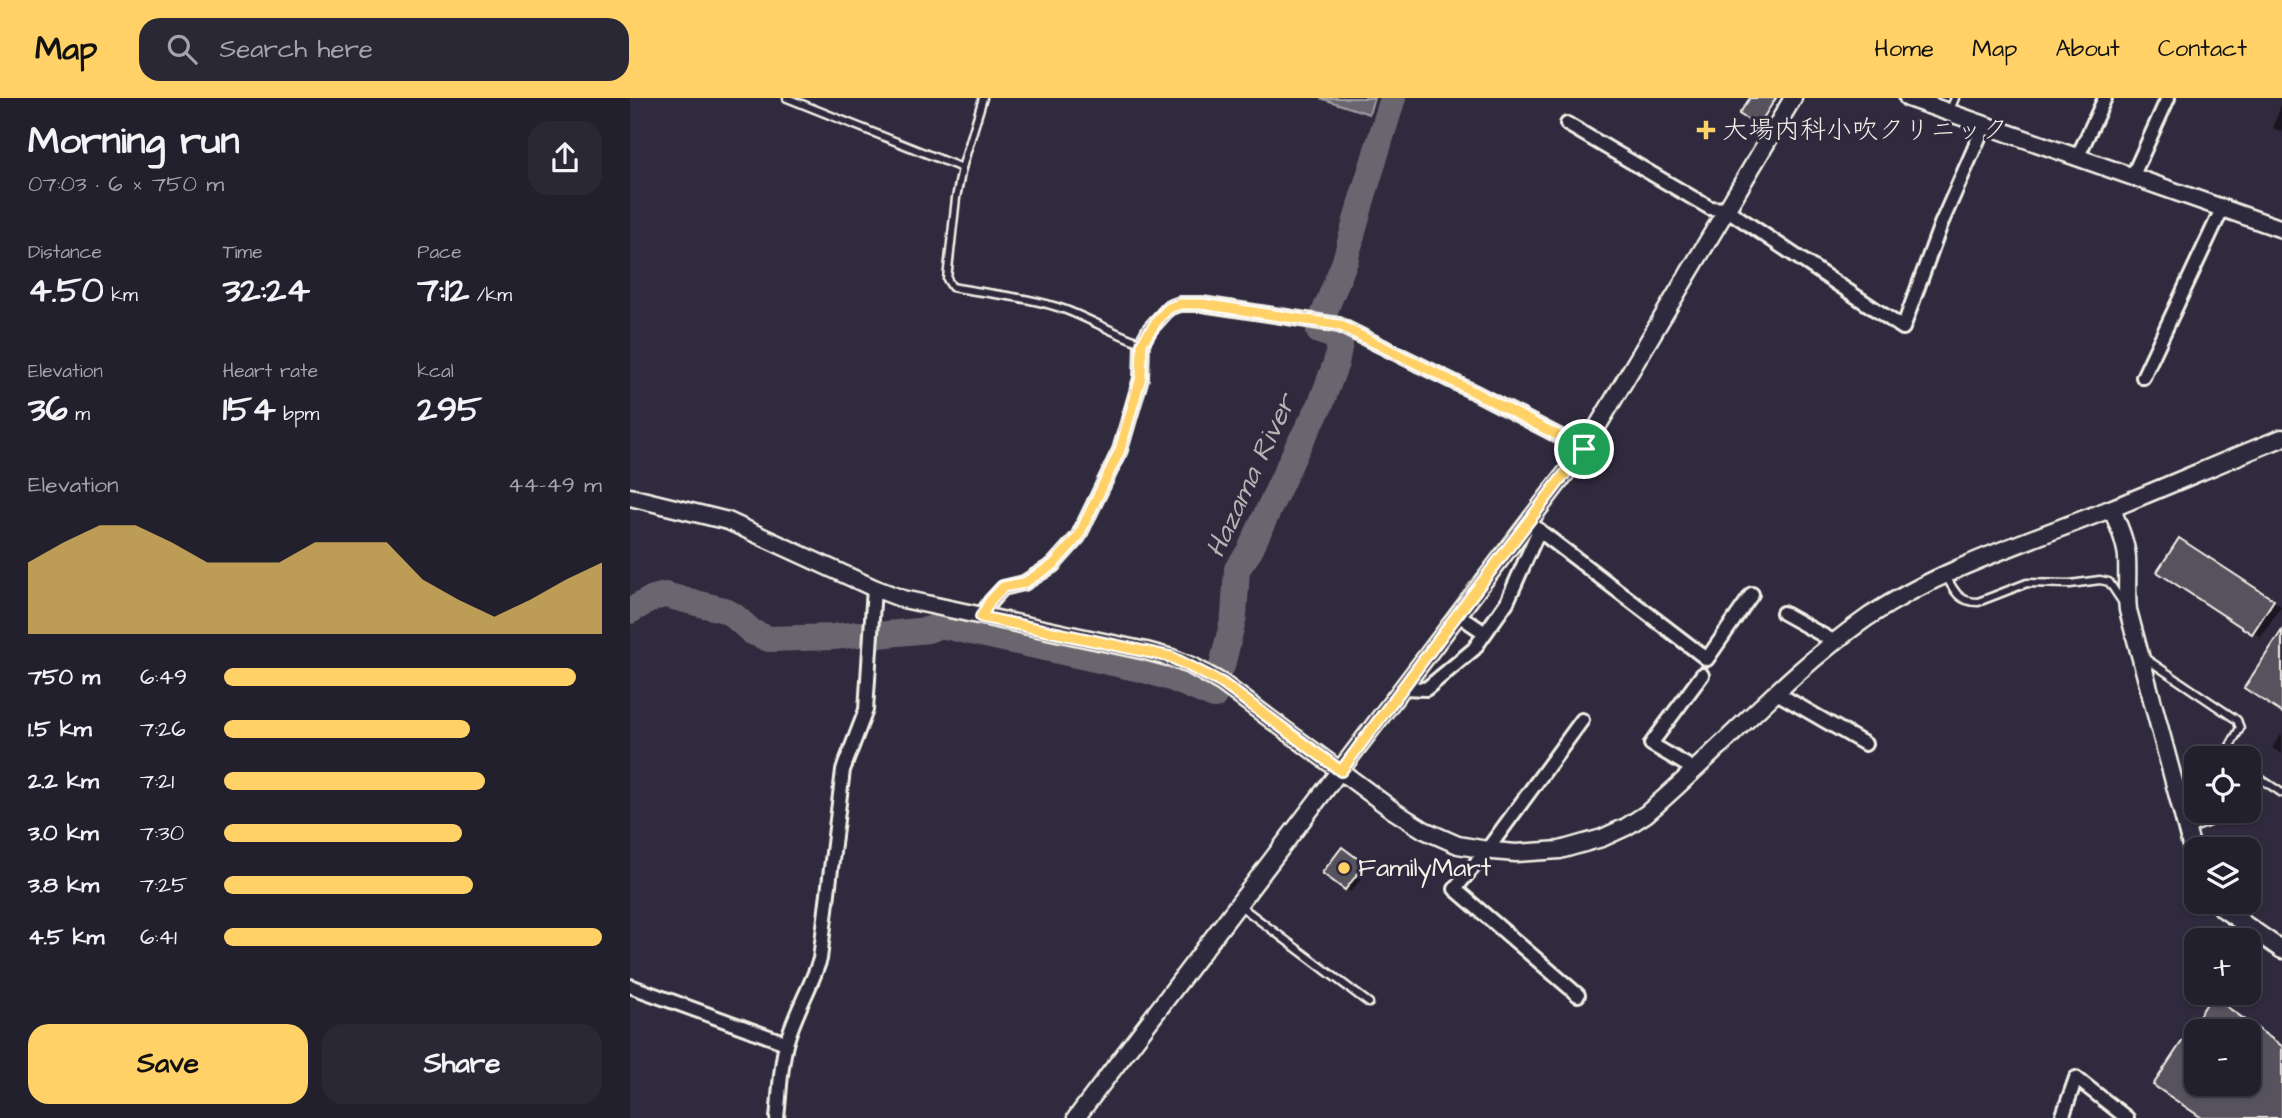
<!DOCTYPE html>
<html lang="en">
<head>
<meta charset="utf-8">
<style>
	:root { --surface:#23202e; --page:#2b2836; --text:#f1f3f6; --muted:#a3a3aa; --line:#403e4a; --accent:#ffd166 }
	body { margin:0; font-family:"Architects Daughter","Klee One",sans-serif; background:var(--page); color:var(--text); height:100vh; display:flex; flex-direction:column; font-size:26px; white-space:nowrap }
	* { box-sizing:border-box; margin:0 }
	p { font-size:23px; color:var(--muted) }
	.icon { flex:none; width:38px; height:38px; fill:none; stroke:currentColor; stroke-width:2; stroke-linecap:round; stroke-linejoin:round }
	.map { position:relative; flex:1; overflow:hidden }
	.panel { display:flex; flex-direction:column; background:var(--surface); width:630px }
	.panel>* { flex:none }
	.controls { position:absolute; left:1554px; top:648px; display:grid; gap:14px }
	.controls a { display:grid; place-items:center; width:77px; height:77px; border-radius:14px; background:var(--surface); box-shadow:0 2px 5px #0004,0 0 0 2px var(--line); font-size:35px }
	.pin { position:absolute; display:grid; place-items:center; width:60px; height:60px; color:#fff; margin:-30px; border:4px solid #fff; border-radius:50%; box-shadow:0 2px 7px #0007 }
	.round { display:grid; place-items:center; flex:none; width:74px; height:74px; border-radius:21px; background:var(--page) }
	.headline { display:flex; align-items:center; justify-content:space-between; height:119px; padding:0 28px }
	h1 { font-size:38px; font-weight:700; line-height:52px }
	.figures { display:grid; grid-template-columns:repeat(3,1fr); gap:10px; height:119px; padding:7px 28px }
	.figures div { display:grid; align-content:center }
	.figures b { font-size:35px; font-weight:700 }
	.figures small { font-size:19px; font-weight:400 }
	.figures p { font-size:19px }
	.chart { height:196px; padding:14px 28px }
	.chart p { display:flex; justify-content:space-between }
	.chart svg { width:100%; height:126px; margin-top:7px; fill:var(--accent); opacity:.7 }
	.action { display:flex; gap:14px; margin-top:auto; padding:14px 28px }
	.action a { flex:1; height:80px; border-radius:21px; background:var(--accent); color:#111; font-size:28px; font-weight:700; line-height:80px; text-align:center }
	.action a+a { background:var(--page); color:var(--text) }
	ul { padding:0 28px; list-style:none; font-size:23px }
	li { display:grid; grid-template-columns:112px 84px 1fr; align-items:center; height:52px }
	li i { height:18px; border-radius:9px; background:var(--accent) }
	header { display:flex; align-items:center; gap:42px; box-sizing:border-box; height:98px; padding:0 35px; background:var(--accent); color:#111 }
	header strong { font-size:33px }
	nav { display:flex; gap:38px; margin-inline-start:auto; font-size:24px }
	.search { width:490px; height:63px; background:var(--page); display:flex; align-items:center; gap:18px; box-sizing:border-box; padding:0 24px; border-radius:21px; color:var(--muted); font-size:26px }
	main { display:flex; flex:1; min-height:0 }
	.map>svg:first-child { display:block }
	.water { fill:#6a6670; stroke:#a19ea0; stroke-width:2 }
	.shadow { fill:#0007; fill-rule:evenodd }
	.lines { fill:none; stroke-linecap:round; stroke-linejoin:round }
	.river { stroke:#6a6670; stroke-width:26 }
	.building { fill:#56525f; stroke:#f4f1e8; stroke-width:2; fill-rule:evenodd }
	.service-casing { stroke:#f4f1e8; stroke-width:11 }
	.minor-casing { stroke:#f4f1e8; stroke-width:18 }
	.tertiary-casing { stroke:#f4f1e8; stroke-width:21 }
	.service { stroke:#2f2a3d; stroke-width:6 }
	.minor { stroke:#2f2a3d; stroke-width:12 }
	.tertiary { stroke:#2f2a3d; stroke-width:16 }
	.route-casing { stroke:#fff; stroke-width:14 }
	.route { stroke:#ffd166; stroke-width:9 }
	.poi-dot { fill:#ffd166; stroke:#2f2a3d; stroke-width:2.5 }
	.labels { text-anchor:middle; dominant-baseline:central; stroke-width:6; stroke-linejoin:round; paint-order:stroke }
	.poi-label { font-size:26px; fill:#f4f1e8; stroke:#2f2a3d; text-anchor:start }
	.water-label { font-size:28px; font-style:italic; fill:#b6b2b2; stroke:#2f2a3d }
</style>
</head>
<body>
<header>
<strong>Map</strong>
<div class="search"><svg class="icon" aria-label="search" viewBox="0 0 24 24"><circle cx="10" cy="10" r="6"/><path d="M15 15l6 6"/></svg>Search here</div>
<nav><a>Home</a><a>Map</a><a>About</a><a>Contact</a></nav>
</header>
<main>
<section class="panel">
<div class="headline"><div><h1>Morning run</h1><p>07:03 · 6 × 750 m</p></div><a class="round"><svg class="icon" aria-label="share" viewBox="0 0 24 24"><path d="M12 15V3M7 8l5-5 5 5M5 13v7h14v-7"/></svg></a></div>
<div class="figures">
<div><p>Distance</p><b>4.50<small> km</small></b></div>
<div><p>Time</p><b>32:24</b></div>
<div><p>Pace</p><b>7:12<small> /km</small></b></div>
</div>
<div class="figures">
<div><p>Elevation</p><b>36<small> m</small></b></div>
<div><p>Heart rate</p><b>154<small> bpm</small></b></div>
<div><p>kcal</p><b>295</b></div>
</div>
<div class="chart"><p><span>Elevation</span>44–49 m</p>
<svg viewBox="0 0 160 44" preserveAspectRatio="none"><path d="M0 44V19L10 12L20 6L30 6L40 12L50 19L60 19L70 19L80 12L90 12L100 12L110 25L120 32L130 38L140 32L150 25L160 19V44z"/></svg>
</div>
<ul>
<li><b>750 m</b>6:49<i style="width:93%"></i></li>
<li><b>1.5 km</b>7:26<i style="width:65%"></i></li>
<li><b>2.2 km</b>7:21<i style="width:69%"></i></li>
<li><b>3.0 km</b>7:30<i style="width:63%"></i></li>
<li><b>3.8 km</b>7:25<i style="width:66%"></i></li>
<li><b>4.5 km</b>6:41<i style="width:100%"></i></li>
</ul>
<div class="action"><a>Save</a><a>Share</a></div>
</section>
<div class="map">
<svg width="1652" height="1020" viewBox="0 0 1652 1020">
	<rect width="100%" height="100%" fill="#2f2a3d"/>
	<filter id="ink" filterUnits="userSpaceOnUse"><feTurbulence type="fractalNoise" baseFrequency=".0143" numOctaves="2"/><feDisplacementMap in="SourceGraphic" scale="14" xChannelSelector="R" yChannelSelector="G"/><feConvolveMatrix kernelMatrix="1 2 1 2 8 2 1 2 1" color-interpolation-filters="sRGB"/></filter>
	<g filter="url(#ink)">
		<polygon class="water" points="690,0 744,0 739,16"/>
		<g class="shadow">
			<polygon points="1122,0 1148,0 1130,27 1112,16"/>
			<polygon points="1652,4 1652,35 1643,30"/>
			<polygon points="1558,447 1651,508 1631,539 1623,534"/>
			<polygon points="1652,635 1652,656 1642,650"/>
			<polygon points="718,754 739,770 721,794 716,791"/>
			<path d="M1583,901L1652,948V1020H1575L1526,987ZM1566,933H1619V985H1566Z"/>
		</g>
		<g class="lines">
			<g class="river">
				<polyline points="694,215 715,163 732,101 763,0"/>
				<polyline points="0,513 23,500 35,497 94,512 103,517 122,534 139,541 203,539 229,536"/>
				<polyline points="248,537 298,532 310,527 515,572 541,580 584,598 585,592"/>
				<polyline points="592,568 604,518 607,471 619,454 668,348 690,308 706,265 711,240 689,233 690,231"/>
			</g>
		</g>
		<g class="building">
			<polygon points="1120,0 1146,0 1128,28 1109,16"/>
			<polygon points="1549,440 1644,502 1622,536 1527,474"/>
			<polygon points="1652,532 1652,615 1614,590"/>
			<polygon points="712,749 735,766 715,792 692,775"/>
			<path d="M1582,898L1652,948V1020H1572L1523,987ZM1566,933H1619V985H1566Z"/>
		</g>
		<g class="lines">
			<defs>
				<g id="service">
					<polyline points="157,0 332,70"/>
					<path d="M353,0L332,70L326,100L317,181L322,189C359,196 400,199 436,212C462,222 485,236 512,245"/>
					<polyline points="1319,14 1325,0"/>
					<path d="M1316,478C1324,493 1329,504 1348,504L1397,485L1440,486L1470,482L1479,484L1493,505"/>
					<polyline points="1515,560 1607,622 1610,630 1599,650 1598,657 1601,660"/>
					<polyline points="1619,673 1652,695"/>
					<polyline points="1559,732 1584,722 1594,712"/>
					<polyline points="609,807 739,905"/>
				</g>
				<g id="minor">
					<polyline points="937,26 1080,110 1096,111 1273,230 1311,126 1355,26"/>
					<polyline points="1448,58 1475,0"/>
					<polyline points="1503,77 1538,0"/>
					<polyline points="1513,279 1593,109"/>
					<polyline points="898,424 1077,561 1122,496"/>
					<polyline points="1153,515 1205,544"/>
					<polyline points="827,516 855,535"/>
					<polyline points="351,518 361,503 373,490 394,485 423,467 448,439 490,352 511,280 512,245 520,231 539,210 550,206 572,206 709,227 846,295 954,351"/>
					<polyline points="773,590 796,591 844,551 877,504 909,432"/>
					<polyline points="1145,594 1235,646"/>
					<polyline points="1065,672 1021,646 1072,577"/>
					<polyline points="0,888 156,945"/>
					<polyline points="948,897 825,791 857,752 952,622"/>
					<path d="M147,1020C150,995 150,967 157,943C165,915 181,889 190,861L213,672L236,612L244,490"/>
					<polyline points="1432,1020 1446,980 1497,1020"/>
				</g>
				<g id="tertiary">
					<polyline points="1278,0 1652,131"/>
					<path d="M0,399L98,423L244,490L273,501L516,553L542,560L562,568L592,585L764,713L794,732L828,747L863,753L886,755L930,752L972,740L996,729L1016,716C1092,651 1156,576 1238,519C1312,470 1399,443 1480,411C1538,388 1594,363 1652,340"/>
					<path d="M1482,411C1488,427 1496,443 1497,460C1498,478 1496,495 1498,512L1566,766"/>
					<polyline points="1587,803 1593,811 1652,852"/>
					<polyline points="446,1020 954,351 1163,0"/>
				</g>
			</defs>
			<use href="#service" class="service-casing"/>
			<use href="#minor" class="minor-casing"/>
			<use href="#tertiary" class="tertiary-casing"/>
			<use href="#service" class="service"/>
			<use href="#minor" class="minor"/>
			<use href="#tertiary" class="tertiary"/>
		</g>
	</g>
	<g class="lines" filter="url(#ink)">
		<defs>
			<polygon id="route" points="550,206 572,206 709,227 846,295 954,351 826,518 711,673 592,585 541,559 351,519 360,503 373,489 394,485 423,467 448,439 490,352 511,279 512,245 529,220 539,210"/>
		</defs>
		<use href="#route" class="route-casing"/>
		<use href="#route" class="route"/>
	</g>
	<g class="poi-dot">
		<path d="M1072.5 21.5h7v7h7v7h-7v7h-7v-7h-7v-7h7z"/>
		<circle cx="714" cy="770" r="7"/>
	</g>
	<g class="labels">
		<g class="poi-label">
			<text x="1092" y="32">大場内科小吹クリニック</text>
			<text x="728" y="770">FamilyMart</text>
		</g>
		<g class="water-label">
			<text transform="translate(621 378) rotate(-65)">Hazama River</text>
		</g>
	</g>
</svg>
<div class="controls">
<a><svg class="icon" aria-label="locate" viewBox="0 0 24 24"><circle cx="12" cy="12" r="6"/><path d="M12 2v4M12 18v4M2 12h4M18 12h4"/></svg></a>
<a><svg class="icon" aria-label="layers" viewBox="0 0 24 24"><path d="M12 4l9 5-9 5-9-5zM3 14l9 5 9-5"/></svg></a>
<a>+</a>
<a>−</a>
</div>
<div class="pin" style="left:954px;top:351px;background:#1e9e55"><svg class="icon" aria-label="arrive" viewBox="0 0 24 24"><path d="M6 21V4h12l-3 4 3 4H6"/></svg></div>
</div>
</main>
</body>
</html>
